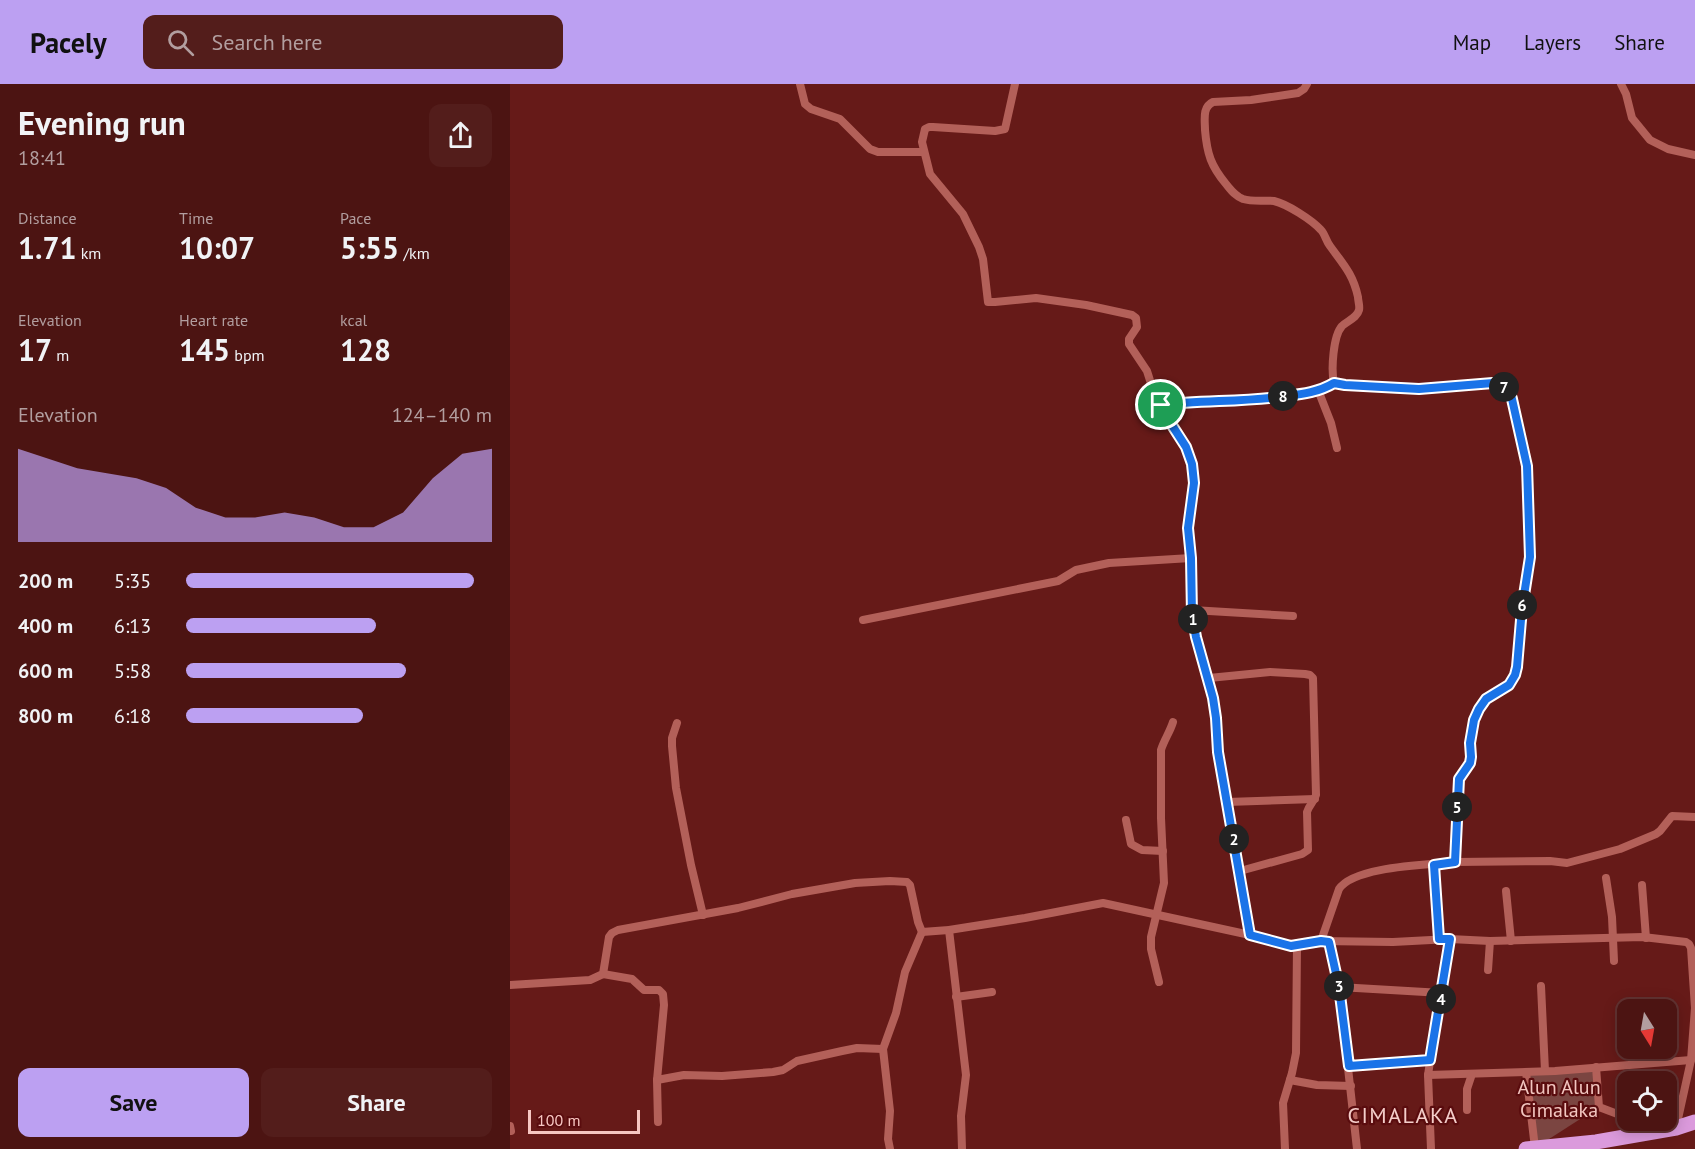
<!DOCTYPE html>
<html lang="en">
<head>
<meta charset="utf-8">
<style>
	:root { --surface:#4c1412; --page:#531d1b; --text:#f1f3f6; --muted:#b29e9f; --line:#633332; --accent:#bca0f2 }
	body { margin:0; font-family:"PT Sans",sans-serif; background:var(--page); color:var(--text); height:100vh; display:flex; flex-direction:column; font-size:22px; white-space:nowrap }
	* { box-sizing:border-box; margin:0 }
	p { font-size:20px; color:var(--muted) }
	.icon { flex:none; width:33px; height:33px; fill:none; stroke:currentColor; stroke-width:2; stroke-linecap:round; stroke-linejoin:round }
	.map { position:relative; flex:1; overflow:hidden }
	.sheet { display:flex; flex-direction:column; background:var(--surface); width:510px }
	.sheet>* { flex:none }
	.needle { width:39px; rotate:169deg }
	.controls { position:absolute; left:1107px; top:915px; display:grid; gap:12px }
	.controls a { display:grid; place-items:center; width:60px; height:60px; border-radius:12px; background:var(--surface); box-shadow:0 3px 15px #0003,0 0 0 2px var(--line); font-size:30px }
	.scale { position:absolute; left:18px; bottom:15px; width:112px; box-sizing:border-box; padding-left:6px; border:3px solid #f7c7c2; border-top:0; font-size:16px; line-height:21px; white-space:nowrap; color:#f7c7c2; -webkit-text-stroke:4px #5a0c0e; paint-order:stroke }
	.pin { position:absolute; display:grid; place-items:center; width:51px; height:51px; color:#fff; margin:-26px; border:3px solid #fff; border-radius:50%; box-shadow:0 2px 6px #0007 }
	.km { position:absolute; width:30px; height:30px; margin:-15px; border-radius:50%; background:#222; color:#fff; font-size:16px; line-height:30px; text-align:center }
	.round { display:grid; place-items:center; flex:none; width:63px; height:63px; border-radius:12px; background:var(--page) }
	.summary { display:flex; align-items:center; justify-content:space-between; height:102px; padding:0 18px }
	h1 { font-size:33px; font-weight:700; line-height:45px }
	.figures { display:grid; grid-template-columns:repeat(3,1fr); gap:9px; height:102px; padding:6px 18px }
	.figures div { display:grid; align-content:center }
	.figures b { font-size:30px; font-weight:700 }
	.figures small { font-size:16px; font-weight:400 }
	.figures p { font-size:16px }
	.chart { height:168px; padding:12px 18px }
	.chart p { display:flex; justify-content:space-between }
	.chart svg { width:100%; height:108px; margin-top:6px; fill:var(--accent); opacity:.7 }
	.button { display:flex; gap:12px; margin-top:auto; padding:12px 18px }
	.button a { flex:1; height:69px; border-radius:12px; background:var(--accent); color:#111; font-size:24px; font-weight:700; line-height:69px; text-align:center }
	.button a+a { background:var(--page); color:var(--text) }
	ul { padding:0 18px; list-style:none; font-size:20px }
	li { display:grid; grid-template-columns:96px 72px 1fr; align-items:center; height:45px }
	li i { height:15px; border-radius:8px; background:var(--accent) }
	header { display:flex; align-items:center; gap:36px; box-sizing:border-box; height:84px; padding:0 30px; background:var(--accent); color:#111 }
	header strong { font-size:28px }
	nav { display:flex; gap:33px; margin-inline-start:auto; font-size:21px }
	.search { width:420px; height:54px; background:var(--page); display:flex; align-items:center; gap:15px; box-sizing:border-box; padding:0 21px; border-radius:12px; color:var(--muted); font-size:22px }
	main { display:flex; flex:1; min-height:0 }
	.map>svg:first-child { display:block }
	.green { fill:#7b4541 }
	.lines { fill:none; stroke-linecap:round; stroke-linejoin:round }
	.street { stroke:#b36059; stroke-width:8 }
	.highway { stroke:#db9adc; stroke-width:15 }
	.route-casing { stroke:#fff; stroke-width:12 }
	.route { stroke:#1a73e8; stroke-width:8 }
	.labels { text-anchor:middle; dominant-baseline:central; stroke-width:4.5; stroke-linejoin:round; paint-order:stroke }
	.park-label { font-size:20px; fill:#f2c6c0; stroke:#5a0c0e }
	.quarter-label { font-size:22px; letter-spacing:1.5px; fill:#f4ceca; stroke:#5a0c0e }
</style>
</head>
<body>
<header>
<strong>Pacely</strong>
<div class="search"><svg class="icon" aria-label="search" viewBox="0 0 24 24"><circle cx="10" cy="10" r="6"/><path d="M15 15l6 6"/></svg>Search here</div>
<nav><a>Map</a><a>Layers</a><a>Share</a></nav>
</header>
<main>
<section class="sheet">
<div class="summary"><div><h1>Evening run</h1><p>18:41</p></div><a class="round"><svg class="icon" aria-label="share" viewBox="0 0 24 24"><path d="M12 15V3M7 8l5-5 5 5M5 13v7h14v-7"/></svg></a></div>
<div class="figures">
<div><p>Distance</p><b>1.71<small> km</small></b></div>
<div><p>Time</p><b>10:07</b></div>
<div><p>Pace</p><b>5:55<small> /km</small></b></div>
</div>
<div class="figures">
<div><p>Elevation</p><b>17<small> m</small></b></div>
<div><p>Heart rate</p><b>145<small> bpm</small></b></div>
<div><p>kcal</p><b>128</b></div>
</div>
<div class="chart"><p><span>Elevation</span>124–140 m</p>
<svg viewBox="0 0 160 44" preserveAspectRatio="none"><path d="M0 44V6L10 10L20 14L30 16L40 18L50 22L60 30L70 34L80 34L90 32L100 34L110 38L120 38L130 32L140 18L150 8L160 6V44z"/></svg>
</div>
<ul>
<li><b>200 m</b>5:35<i style="width:94%"></i></li>
<li><b>400 m</b>6:13<i style="width:62%"></i></li>
<li><b>600 m</b>5:58<i style="width:72%"></i></li>
<li><b>800 m</b>6:18<i style="width:58%"></i></li>
</ul>
<div class="button"><a>Save</a><a>Share</a></div>
</section>
<div class="map">
<svg width="1185" height="1065" viewBox="0 0 1185 1065">
	<rect width="100%" height="100%" fill="#661a18"/>
	<polygon class="green" points="1086,983 1089,1023 1025,1064 1016,988"/>
	<g class="lines">
		<g class="street">
			<polyline points="290,0 295,20 301,25 330,35 360,65 368,68 413,68"/>
			<polyline points="505,0 495,45 485,47 423,43 419,43 415,45 412,58 420,90 453,130 469,163 473,175 478,218 485,218 526,214 576,221 622,231 626,234 627,243 619,255 619,260 637,287 644,309 658,335 676,363 682,380 684,399 677,444 681,474 682,531 686,553 703,614 706,634 708,668 740,851"/>
			<path d="M797,0L794,5L788,9L741,16L703,18C692,23 695,36 695,46C697,70 701,82 716,100C721,106 725,112 733,115C743,118 754,116 764,117C777,120 802,136 811,146C815,150 816,157 820,162C833,180 843,190 848,213C848,217 850,222 849,226C847,234 837,237 832,242C823,252 821,286 824,299L835,301L909,305L983,299L999,306L1006,328L1016,382L1020,473L1012,524L1008,575L1005,591L999,601L976,615L969,625L964,636L960,659L961,673L960,679L949,695L945,778C918,781 844,782 829,805L811,857"/>
			<polyline points="1111,0 1116,10 1122,34 1140,56 1158,65 1185,71"/>
			<polyline points="811,307 810,311 821,339 827,364"/>
			<path d="M651,321C692,316 734,318 776,312C793,310 809,308 824,299"/>
			<polyline points="682,526 783,532"/>
			<polyline points="353,536 548,497 566,486 599,479 681,474"/>
			<path d="M699,594L760,588L795,590L800,591L803,594L806,711C804,718 799,721 797,728L798,766L792,770L730,787"/>
			<polyline points="167,639 162,654 162,662 166,704 181,781 193,831"/>
			<polyline points="717,718 805,715"/>
			<polyline points="616,736 621,760 632,766 653,767"/>
			<polyline points="945,778 1040,777 1057,779 1110,765 1146,750 1150,747 1162,732 1185,733"/>
			<polyline points="924,781 929,855"/>
			<polyline points="1096,794 1102,833 1104,877"/>
			<polyline points="1132,801 1136,854"/>
			<polyline points="996,807 1001,857"/>
			<polyline points="439,846 456,991 451,1032 452,1065"/>
			<polyline points="412,848 439,846 515,834 593,819 740,851 781,862 811,857 883,858 940,855 980,857 1133,853 1176,858 1179,860 1181,864 1185,924 1181,976 1166,1044"/>
			<polyline points="819,858 829,903 847,1065"/>
			<polyline points="978,886 980,857"/>
			<polyline points="93,890 122,895 134,906 149,906 153,910 154,921 147,996 148,1038"/>
			<path d="M649,898L641,865V853L654,799L651,734V666C654,656 660,648 663,638"/>
			<polyline points="0,901 80,896 93,890 99,853 102,849 108,846 228,824 282,810 345,799 380,797 397,798 400,801 408,838 412,848"/>
			<polyline points="1031,902 1035,987"/>
			<polyline points="829,903 932,909 926,938 918,991 921,1065"/>
			<polyline points="932,909 940,855"/>
			<polyline points="446,913 482,908"/>
			<polyline points="839,982 920,976"/>
			<polyline points="1086,983 1089,1023 1118,1034"/>
			<polyline points="1016,988 1025,1064"/>
			<polyline points="918,991 1045,987 1181,976"/>
			<polyline points="147,996 174,991 212,992 263,988 273,986 287,977 332,967 347,964 373,965"/>
			<polyline points="780,996 807,1001 841,1002"/>
			<polyline points="957,1026 957,1005 962,990"/>
			<polyline points="0,1042 1,1047"/>
			<polyline points="380,1065 378,1055 380,1027 373,965 386,929 395,888 412,848"/>
			<polyline points="775,1065 773,1019 782,989 786,969 787,861"/>
		</g>
		<polyline class="highway" points="1016,1065 1086,1058 1166,1044 1185,1038"/>
	</g>
	<g class="lines">
		<defs>
			<path id="route" d="M824,299L835,301L909,305L983,299L999,306L1002,315L1017,382L1020,473L1012,524L1007,583L1005,591L999,601L976,615L969,625L964,636L960,659L961,673L960,679L949,695L945,778L924,781L929,855H940L920,976L839,982L829,903L819,858L811,857L781,862L740,851L708,668L706,634L703,614L686,553L682,531L681,474L678,444L684,399L682,380L676,363L658,335L651,321C692,316 734,318 776,312C793,310 809,308 824,299Z"/>
		</defs>
		<use href="#route" class="route-casing"/>
		<use href="#route" class="route"/>
	</g>
	<g class="labels">
		<g class="park-label">
			<text x="1049" y="1003">Alun Alun<tspan x="1049" dy="23">Cimalaka</tspan></text>
		</g>
		<g class="quarter-label">
			<text x="893" y="1031">CIMALAKA</text>
		</g>
	</g>
</svg>
<div class="controls">
<a><svg class="needle" viewBox="-14 -14 28 28"><path d="M0-13l5 13h-10z" fill="#e53935"/><path d="M0 13l5-13h-10z" fill="#b29e9f"/></svg></a>
<a><svg class="icon" aria-label="locate" viewBox="0 0 24 24"><circle cx="12" cy="12" r="6"/><path d="M12 2v4M12 18v4M2 12h4M18 12h4"/></svg></a>
</div>
<div class="scale">100 m</div>
<div class="pin" style="left:651px;top:321px;background:#1e9e55"><svg class="icon" aria-label="arrive" viewBox="0 0 24 24"><path d="M6 21V4h12l-3 4 3 4H6"/></svg></div>
<b class="km" style="left:683px;top:535px">1</b>
<b class="km" style="left:724px;top:755px">2</b>
<b class="km" style="left:829px;top:902px">3</b>
<b class="km" style="left:931px;top:915px">4</b>
<b class="km" style="left:947px;top:723px">5</b>
<b class="km" style="left:1012px;top:521px">6</b>
<b class="km" style="left:994px;top:303px">7</b>
<b class="km" style="left:773px;top:312px">8</b>
</div>
</main>
</body>
</html>
